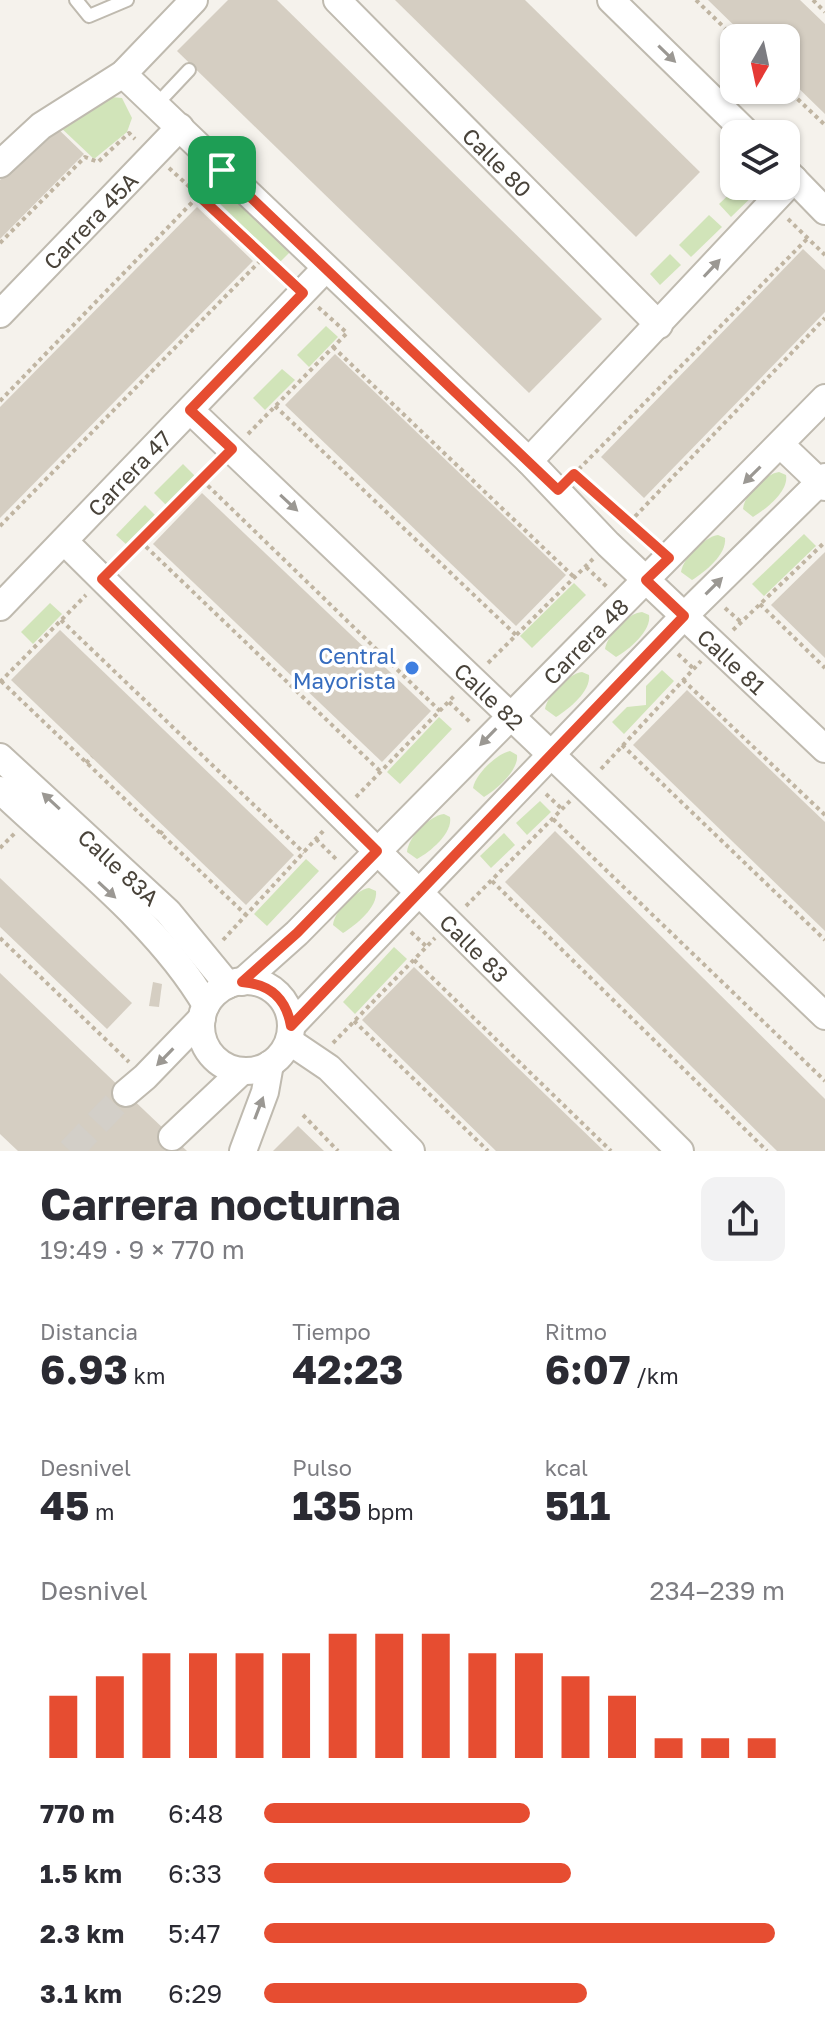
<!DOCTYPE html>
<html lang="es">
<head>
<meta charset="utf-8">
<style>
	:root { --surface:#fff; --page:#f2f2f3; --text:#2b2b33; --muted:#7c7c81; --accent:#e64d31 }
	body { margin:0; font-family:"Golos Text",sans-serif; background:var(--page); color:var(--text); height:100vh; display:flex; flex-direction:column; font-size:30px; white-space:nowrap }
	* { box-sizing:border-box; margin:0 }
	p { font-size:26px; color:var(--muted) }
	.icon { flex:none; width:44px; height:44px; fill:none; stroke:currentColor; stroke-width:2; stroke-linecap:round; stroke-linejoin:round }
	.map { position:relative; height:1151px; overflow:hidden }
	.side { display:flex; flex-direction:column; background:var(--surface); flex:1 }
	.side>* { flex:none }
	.needle { width:52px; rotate:189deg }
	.fabs { position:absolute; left:720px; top:24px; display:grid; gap:16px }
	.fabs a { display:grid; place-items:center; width:80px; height:80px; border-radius:16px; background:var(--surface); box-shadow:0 2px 6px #0004; font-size:40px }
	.pin { position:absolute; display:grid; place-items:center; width:68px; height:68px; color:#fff; margin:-34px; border-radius:16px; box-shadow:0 4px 12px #0006 }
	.round { display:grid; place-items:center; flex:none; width:84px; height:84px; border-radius:16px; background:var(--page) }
	.summary { display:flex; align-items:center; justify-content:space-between; height:136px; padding:0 40px }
	h1 { font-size:44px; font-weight:700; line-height:60px }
	.figures { display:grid; grid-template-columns:repeat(3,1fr); gap:12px; height:136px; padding:8px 40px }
	.figures div { display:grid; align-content:center }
	.figures b { font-size:40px; font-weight:700 }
	.figures small { font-size:22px; font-weight:400 }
	.figures p { font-size:22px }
	.chart { height:224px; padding:16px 40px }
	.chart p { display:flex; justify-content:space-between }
	.chart svg { width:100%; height:144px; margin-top:8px; stroke:var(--accent); stroke-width:6 }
	ul { padding:0 40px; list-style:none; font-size:26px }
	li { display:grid; grid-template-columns:128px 96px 1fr; align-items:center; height:60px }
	li i { height:20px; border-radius:10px; background:var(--accent) }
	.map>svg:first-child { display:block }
	.green { fill:#d1e4b9 }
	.building { fill:#d5cec2 }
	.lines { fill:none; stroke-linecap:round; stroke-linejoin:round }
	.street-tunnel { stroke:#d3cfc8; stroke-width:26; stroke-dasharray:26 13; stroke-linecap:butt }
	.lane-casing { stroke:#bfbaaf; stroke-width:16 }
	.street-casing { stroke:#bfbaaf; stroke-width:30 }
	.path { stroke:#c0b5a2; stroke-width:4; stroke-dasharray:4 4; stroke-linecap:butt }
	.lane { stroke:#fff; stroke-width:12 }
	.street { stroke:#fff; stroke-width:26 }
	.oneway { fill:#9b9893 }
	.route-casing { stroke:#fff; stroke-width:16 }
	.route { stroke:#e64d31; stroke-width:10 }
	.shop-dot { fill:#3f7fe0; stroke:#fff; stroke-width:3 }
	.labels { text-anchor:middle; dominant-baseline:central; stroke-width:7; stroke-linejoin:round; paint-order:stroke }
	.street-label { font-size:22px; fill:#49433a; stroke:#fff }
	.shop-label { font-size:22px; fill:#366cbe; stroke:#fff; text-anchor:end }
</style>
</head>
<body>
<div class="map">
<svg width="825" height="1151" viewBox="0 0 825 1151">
	<rect width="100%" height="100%" fill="#f5f2ec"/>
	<g class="green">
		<polygon points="111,97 122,98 132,118 127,132 94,159 58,125"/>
		<polygon points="221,181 292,250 280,262 209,193"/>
		<polygon points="738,186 762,187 731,217 719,204"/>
		<polygon points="709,215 722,227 691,257 679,245"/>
		<polygon points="670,254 681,265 660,285 650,274"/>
		<polygon points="326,326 338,337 309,367 297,355"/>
		<polygon points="282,369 295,380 265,410 253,398"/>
		<polygon points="183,464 195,476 166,505 154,493"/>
		<path d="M779,472L786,475C789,491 766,509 753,517L743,509C744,495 765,474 779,472Z"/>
		<polygon points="145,505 157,517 128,546 116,535"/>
		<polygon points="804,534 816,546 764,596 752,584"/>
		<path d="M718,535L725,538C727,554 705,572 692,580L681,572C683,558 704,537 718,535Z"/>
		<polygon points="574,583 586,595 532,648 520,636"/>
		<polygon points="50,603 62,614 33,644 21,632"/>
		<path d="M642,612L649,615C652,630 629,650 616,657L605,649C607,635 628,613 642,612Z"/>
		<polygon points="662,670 674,681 624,734 612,722 627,707 646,705 646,686"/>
		<path d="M582,672L589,675C591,691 569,709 556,717L545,709C547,695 568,674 582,672Z"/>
		<polygon points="439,717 452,729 400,784 387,772"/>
		<path d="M510,751L517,755C519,770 497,789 484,797L473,788C475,775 496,754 510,751Z"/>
		<polygon points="540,801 551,812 527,835 516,823"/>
		<path d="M444,814L450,817C453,833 430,852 417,859L407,852C408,837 429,816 444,814Z"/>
		<polygon points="504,833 515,845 491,868 480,856"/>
		<polygon points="306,859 319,871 267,926 254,914"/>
		<path d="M369,888L376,891C378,907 356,925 343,933L333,925C334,911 356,890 369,888Z"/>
		<polygon points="394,947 407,959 355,1014 343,1002"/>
	</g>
	<g class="building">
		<polygon points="228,0 277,0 602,319 529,393 177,51"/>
		<polygon points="395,0 525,0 700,172 636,237"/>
		<polygon points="708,0 800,0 825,24 825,114 786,76 786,38 747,38"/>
		<polygon points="54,125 84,154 0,239 0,180"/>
		<polygon points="197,207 253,261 0,518 0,407"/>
		<polygon points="803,249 825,270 825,312 644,498 601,457"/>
		<polygon points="335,354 566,575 516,626 285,405"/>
		<polygon points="202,493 431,711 382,762 153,544"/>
		<polygon points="825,552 825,658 771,605"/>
		<polygon points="60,630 294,855 246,905 11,680"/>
		<polygon points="687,690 825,822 825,931 633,745"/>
		<polygon points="555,831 825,1099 825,1151 777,1151 505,882"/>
		<polygon points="0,878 132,1003 107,1029 0,927"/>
		<polygon points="414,967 547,1096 604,1151 496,1151 362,1020"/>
		<polygon points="0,973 187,1151 18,1151 0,1134"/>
		<polygon points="153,982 162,984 159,1007 149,1006"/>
		<polygon points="298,1126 324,1151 273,1151"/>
	</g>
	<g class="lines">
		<polyline class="street-tunnel" points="70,1151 126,1093"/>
		<defs>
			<g id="lane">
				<polyline points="76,0 89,16 127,0"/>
				<polyline points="156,105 189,70"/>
			</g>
			<g id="street">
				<path id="s1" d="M337,0L659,325"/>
				<polyline points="611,0 748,134"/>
				<path id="s2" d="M123,74L529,461L608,544L825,749"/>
				<polyline points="0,164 41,126 123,74 194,0"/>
				<polyline points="786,171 825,211"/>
				<path id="s3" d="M0,314L180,127"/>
				<path id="s4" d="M190,410L825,1016"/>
				<polyline points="781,445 825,487"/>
				<polyline points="529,461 794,179"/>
				<path id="s5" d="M64,541L680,1151"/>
				<path id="s6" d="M0,607L326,268"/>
				<path id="s7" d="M0,757L168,912L228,985"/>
				<path d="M0,790C69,856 158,923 206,1005"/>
				<circle cx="246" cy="1026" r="45"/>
				<path id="s8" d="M242,982L297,933L825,398"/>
				<polyline points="291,1026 684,616 825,477"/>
				<polyline points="289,1041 329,1068 411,1151"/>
				<polyline points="126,1093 145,1077 202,1018"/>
				<polyline points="172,1137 242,1071"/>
				<polyline points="243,1151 265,1092 270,1064"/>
			</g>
		</defs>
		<use href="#lane" class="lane-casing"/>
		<use href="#street" class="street-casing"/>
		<g class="path">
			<polyline points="696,0 735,38"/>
			<polyline points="813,0 825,12"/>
			<polyline points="786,78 787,77"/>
			<polyline points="786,88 825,125"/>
			<polyline points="169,168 286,276"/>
			<polyline points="788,219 825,255"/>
			<polyline points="0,243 85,157 98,162 129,133 135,139"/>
			<polyline points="333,347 574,577"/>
			<polyline points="0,401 207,187"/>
			<polyline points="275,406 516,635"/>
			<polyline points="248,434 347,333 318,307"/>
			<polyline points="573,475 808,238"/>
			<polyline points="202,480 440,711"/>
			<polyline points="594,492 650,541"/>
			<polyline points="0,526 264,257"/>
			<polyline points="624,528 825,318"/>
			<polyline points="140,541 381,772"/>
			<polyline points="118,563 216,465"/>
			<polyline points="586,567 607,587"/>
			<polyline points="760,604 825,668"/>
			<polyline points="725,608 741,622"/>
			<polyline points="61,620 304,853"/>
			<polyline points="733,630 825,542"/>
			<polyline points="678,654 694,669"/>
			<polyline points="488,663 593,559"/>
			<polyline points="683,680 825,815"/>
			<polyline points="1,681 246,915"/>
			<polyline points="0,682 86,595"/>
			<polyline points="449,702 472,724"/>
			<polyline points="622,745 825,940"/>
			<polyline points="86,763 92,757"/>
			<polyline points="601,769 701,661"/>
			<polyline points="546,794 562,809"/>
			<polyline points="356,797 456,694"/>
			<polyline points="553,819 825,1081"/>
			<polyline points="160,834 165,828"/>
			<polyline points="316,839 337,860"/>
			<polyline points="0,848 15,833"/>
			<polyline points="492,881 767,1151"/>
			<polyline points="466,906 570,801"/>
			<polyline points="411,932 427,947"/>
			<polyline points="0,938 129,1062"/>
			<polyline points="223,940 325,829"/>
			<polyline points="414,960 611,1151"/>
			<polyline points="354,1021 488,1151"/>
			<polyline points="333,1043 435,938"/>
			<polyline points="303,1115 338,1151"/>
		</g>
		<use href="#lane" class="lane"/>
		<use href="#street" class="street"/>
	</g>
	<defs><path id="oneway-solid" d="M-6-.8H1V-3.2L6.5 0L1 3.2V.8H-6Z" transform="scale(2)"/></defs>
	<g class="oneway">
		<use href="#oneway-solid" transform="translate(667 54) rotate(44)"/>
		<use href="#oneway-solid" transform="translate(712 268) rotate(-47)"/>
		<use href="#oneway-solid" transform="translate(752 475) rotate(135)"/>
		<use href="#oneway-solid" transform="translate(289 503) rotate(43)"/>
		<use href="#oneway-solid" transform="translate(714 586) rotate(-45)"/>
		<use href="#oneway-solid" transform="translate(488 737) rotate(134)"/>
		<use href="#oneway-solid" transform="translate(51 801) rotate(-137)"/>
		<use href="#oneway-solid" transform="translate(107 890) rotate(43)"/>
		<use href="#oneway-solid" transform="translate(165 1057) rotate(134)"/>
		<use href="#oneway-solid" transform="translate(259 1108) rotate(-69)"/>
	</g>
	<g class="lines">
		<defs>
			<path id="route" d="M222,170L558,490L574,474L669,558L646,580L684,616L291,1026C286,998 270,984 242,982L297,933L377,851L102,579L232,449L190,410L303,293L199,196Z"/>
		</defs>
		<use href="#route" class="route-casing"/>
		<use href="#route" class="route"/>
	</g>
	<circle class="shop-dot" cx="412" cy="668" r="8"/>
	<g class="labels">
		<g class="street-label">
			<text stroke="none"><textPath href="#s1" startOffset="228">Calle 80</textPath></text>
			<text stroke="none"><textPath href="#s3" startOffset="130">Carrera 45A</textPath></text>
			<text stroke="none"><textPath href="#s6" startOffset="186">Carrera 47</textPath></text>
			<text stroke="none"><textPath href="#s8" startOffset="484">Carrera 48</textPath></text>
			<text stroke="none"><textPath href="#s2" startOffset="846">Calle 81</textPath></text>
			<text stroke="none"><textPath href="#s4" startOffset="414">Calle 82</textPath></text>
			<text stroke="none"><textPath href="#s7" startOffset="162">Calle 83A</textPath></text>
			<text stroke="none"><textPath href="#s5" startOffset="578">Calle 83</textPath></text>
		</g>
		<g class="shop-label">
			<text x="396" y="655">Central<tspan x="396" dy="25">Mayorista</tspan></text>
		</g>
	</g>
</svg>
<div class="fabs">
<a><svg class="needle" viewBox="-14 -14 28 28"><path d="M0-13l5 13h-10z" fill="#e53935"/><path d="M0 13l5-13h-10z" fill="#7c7c81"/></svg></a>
<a><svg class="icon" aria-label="layers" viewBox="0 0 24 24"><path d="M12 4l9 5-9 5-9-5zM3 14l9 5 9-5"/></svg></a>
</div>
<div class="pin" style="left:222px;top:170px;background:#1e9e55"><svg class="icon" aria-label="arrive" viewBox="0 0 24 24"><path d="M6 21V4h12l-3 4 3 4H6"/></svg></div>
</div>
<section class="side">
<div class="summary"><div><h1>Carrera nocturna</h1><p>19:49 · 9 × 770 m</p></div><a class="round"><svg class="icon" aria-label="share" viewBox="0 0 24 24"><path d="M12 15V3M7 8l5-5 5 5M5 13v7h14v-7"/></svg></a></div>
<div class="figures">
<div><p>Distancia</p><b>6.93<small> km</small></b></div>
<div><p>Tiempo</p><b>42:23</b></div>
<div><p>Ritmo</p><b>6:07<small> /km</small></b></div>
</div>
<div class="figures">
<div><p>Desnivel</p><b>45<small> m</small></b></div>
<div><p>Pulso</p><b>135<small> bpm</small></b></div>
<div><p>kcal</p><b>511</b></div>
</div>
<div class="chart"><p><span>Desnivel</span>234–239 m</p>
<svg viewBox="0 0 160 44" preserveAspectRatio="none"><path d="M5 44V25M15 44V19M25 44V12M35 44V12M45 44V12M55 44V12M65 44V6M75 44V6M85 44V6M95 44V12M105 44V12M115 44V19M125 44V25M135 44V38M145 44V38M155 44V38"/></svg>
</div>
<ul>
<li><b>770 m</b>6:48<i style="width:51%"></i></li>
<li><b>1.5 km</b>6:33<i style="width:59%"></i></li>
<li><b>2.3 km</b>5:47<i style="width:98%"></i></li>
<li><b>3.1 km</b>6:29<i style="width:62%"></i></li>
</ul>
</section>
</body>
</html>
